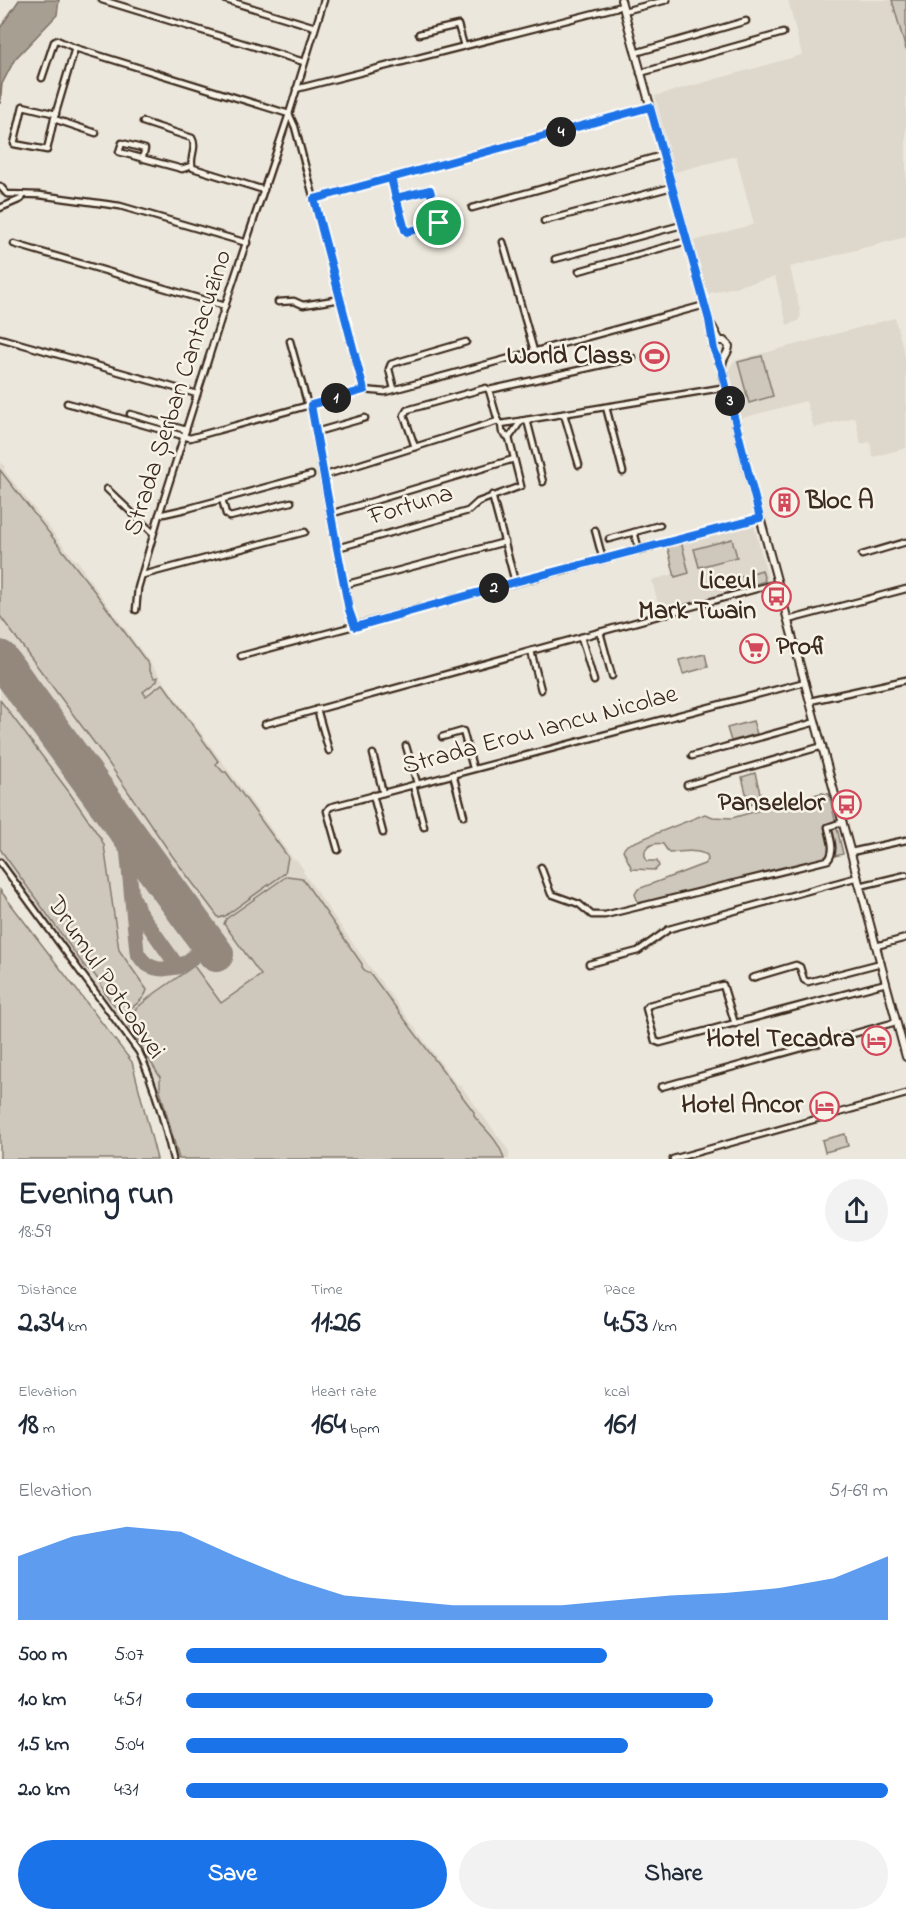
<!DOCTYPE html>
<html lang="en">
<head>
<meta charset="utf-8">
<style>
	:root { --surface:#fff; --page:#f2f2f3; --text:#1f2937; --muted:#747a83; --accent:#1a73e8 }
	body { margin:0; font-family:"Indie Flower",sans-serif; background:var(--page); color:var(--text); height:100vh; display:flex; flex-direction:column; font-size:22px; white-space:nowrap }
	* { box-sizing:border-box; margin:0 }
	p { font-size:20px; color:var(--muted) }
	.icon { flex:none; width:33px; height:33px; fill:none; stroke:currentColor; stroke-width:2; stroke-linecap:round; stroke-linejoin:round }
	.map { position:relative; height:1159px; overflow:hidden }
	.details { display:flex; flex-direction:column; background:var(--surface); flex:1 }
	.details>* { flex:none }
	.pin { position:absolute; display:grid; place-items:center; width:51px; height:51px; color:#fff; margin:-26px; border:3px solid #fff; border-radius:50%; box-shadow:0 2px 6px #0007 }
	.km { position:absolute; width:30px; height:30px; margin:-15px; border-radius:50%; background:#222; color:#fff; font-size:16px; line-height:30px; text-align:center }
	.round { display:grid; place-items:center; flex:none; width:63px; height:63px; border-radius:32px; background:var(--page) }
	.head { display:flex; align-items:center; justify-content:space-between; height:102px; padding:0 18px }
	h1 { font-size:33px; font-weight:800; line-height:45px }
	.metrics { display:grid; grid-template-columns:repeat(3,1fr); gap:9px; height:102px; padding:6px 18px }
	.metrics div { display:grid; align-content:center }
	.metrics b { font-size:30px; font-weight:800 }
	.metrics small { font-size:16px; font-weight:400 }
	.metrics p { font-size:16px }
	.chart { height:168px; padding:12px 18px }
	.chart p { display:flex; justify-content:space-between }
	.chart svg { width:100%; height:108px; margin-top:6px; fill:var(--accent); opacity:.7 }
	.action { display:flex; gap:12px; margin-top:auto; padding:12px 18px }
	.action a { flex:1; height:69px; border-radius:36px; background:var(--accent); color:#fff; font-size:24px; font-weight:800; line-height:69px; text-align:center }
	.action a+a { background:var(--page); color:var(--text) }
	ul { padding:0 18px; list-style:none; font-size:20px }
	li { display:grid; grid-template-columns:96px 72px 1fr; align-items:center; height:45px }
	li i { height:15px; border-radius:8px; background:var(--accent) }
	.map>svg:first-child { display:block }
	.built { fill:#ddd7cc }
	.green { fill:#cec8bc; stroke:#84796d; stroke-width:1.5 }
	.water { fill:#a89f93; stroke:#7c7064; stroke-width:1.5 }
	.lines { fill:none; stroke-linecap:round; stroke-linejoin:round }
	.taxiway { stroke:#94887d; stroke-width:15 }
	.runway { stroke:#94887d; stroke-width:36 }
	.street-casing { stroke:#3b2a1e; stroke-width:9 }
	.secondary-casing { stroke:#3b2a1e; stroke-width:10 }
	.street { stroke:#f7f3e8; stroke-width:4.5 }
	.secondary { stroke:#f7f3e8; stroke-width:6 }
	.route-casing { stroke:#fff; stroke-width:12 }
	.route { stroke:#1a73e8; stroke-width:8 }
	.labels { text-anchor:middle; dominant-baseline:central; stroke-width:5; stroke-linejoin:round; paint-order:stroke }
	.poi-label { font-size:26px; font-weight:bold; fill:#3b2a1e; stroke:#f7f3e8; text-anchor:end }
	.street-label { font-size:26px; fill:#3b2a1e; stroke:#f7f3e8 }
</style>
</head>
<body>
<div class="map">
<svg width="906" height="1159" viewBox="0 0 906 1159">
	<rect width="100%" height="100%" fill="#ece7dc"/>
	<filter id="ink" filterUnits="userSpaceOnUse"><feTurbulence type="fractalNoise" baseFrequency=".0167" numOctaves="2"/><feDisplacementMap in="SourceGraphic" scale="12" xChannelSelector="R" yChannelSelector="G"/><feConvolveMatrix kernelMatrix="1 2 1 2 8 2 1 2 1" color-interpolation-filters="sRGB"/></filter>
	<g filter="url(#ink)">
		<g class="built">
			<polygon points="788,0 892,0 906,50 906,237 790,267 801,315 798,321 787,325 775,277 706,294 694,241 754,224 736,156 675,172 655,96 802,55"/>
			<polygon points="895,318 906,360 906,448 873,457 870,442 861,444 855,417 814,428 806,401 742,418 729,369 734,361"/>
			<polygon points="0,461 5,467 4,470 74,559 77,560 83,568 84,572 293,859 297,860 304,870 303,872 354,945 455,1082 462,1087 509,1151 509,1159 175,1159 149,1068 141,1052 0,857"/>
			<polygon points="753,522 769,582 660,612 652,580 674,574 667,545"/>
		</g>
		<g class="green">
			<polygon points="892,0 906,0 906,50"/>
			<polygon points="762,356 773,396 749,403 738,362"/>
			<polygon points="0,470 89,584 149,665 149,669 154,678 158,677 157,681 143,692 146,696 162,684 164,685 218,761 216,764 223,772 226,772 288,857 285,873 225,916 219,918 173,857 101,752 0,616"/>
			<polygon points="732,539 737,557 699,567 694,549"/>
			<polygon points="681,541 689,573 675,577 667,545"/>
			<polygon points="762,570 765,581 740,589 736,578"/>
			<polygon points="705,654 708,667 683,674 679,660"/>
			<path d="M0,700L69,792L101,839L104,845L119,950L147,990C144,1000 132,1009 121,1012C115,1006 106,997 103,989C99,981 94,971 85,967L0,849Z"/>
			<polygon points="753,721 757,734 731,741 727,728"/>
			<polygon points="755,773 762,801 749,805 742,777"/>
			<path d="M821,793L829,794L843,854L643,903H638L635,894L638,889L704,864L708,860L707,855C696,849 682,852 669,853L663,844C651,842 640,849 647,861H657L659,866L655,870L632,869L623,850L627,845L705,814L713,817L732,818Z"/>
			<path d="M287,876L302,878L362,964V967L367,973H370L474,1112V1116C485,1130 499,1140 504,1159H179L160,1090V1077L128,1025V1018L131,1013L151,996L194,966L221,1003L261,975L224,924L226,919Z"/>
			<polygon points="0,890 132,1062 157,1159 0,1159"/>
			<polygon points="845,1134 848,1146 825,1152 822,1140"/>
		</g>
		<polygon class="water" points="19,0 59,0 57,15 15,59 2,84 0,104 0,28"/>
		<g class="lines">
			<g class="taxiway">
				<path d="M117,818L127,848L137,952C142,962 150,969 163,969C213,967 218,905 169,890"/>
				<polyline points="135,901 138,910 178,967"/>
			</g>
			<polyline class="runway" points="0,658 216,954"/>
			<defs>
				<g id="street">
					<polyline points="102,0 304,62"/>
					<polyline points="226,0 315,27"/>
					<polyline points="624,11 667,0"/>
					<polyline points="419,34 458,25 464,46"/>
					<polyline points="75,48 54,119 96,133"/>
					<polyline points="635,53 746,21"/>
					<polyline points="640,73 783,33"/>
					<polyline points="42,78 54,42 57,40 75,48 289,114 295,127 364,390"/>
					<polyline points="296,89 622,6"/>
					<polyline points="54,119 47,150 14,144 23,106 56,114"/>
					<path d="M143,122L192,138C198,148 188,159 193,168L264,190"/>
					<polyline points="142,159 145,149 122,143 119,152 182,169 191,166"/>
					<polyline points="391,178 405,230 407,232 439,223 430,190 396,198"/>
					<polyline points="0,186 7,194 39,195 120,206 247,243"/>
					<polyline points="314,199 650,107"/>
					<polyline points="0,208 21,199 24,195"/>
					<polyline points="472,208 663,155"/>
					<polyline points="544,221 672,187"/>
					<polyline points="503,242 534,351"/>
					<polyline points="14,244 225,306"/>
					<polyline points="555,259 682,225"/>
					<polyline points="579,271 687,241"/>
					<polyline points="278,302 294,301 303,305 341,299"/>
					<polyline points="0,338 197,394"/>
					<polyline points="290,341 308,406"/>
					<polyline points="394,389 389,369 391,364 466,342"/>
					<polyline points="489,390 633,358"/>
					<polyline points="67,403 190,438 364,390 385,392 705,305"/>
					<polyline points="311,405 323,476"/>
					<polyline points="606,407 623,472"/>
					<polyline points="130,414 186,430"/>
					<polyline points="564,414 579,465"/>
					<polyline points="527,420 543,482"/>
					<polyline points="501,424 727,387"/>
					<polyline points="316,432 365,418"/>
					<polyline points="509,438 521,421"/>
					<polyline points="107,489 153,533"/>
					<polyline points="492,495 515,582"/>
					<polyline points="222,499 226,514 230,517 291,502"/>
					<polyline points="330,514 514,459"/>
					<polyline points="159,515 190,508 311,475"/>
					<polyline points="595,530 603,560"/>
					<polyline points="634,532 639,550"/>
					<polyline points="609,539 660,525"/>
					<polyline points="337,548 468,511 478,502 521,486 509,438 502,432 501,424 498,421 489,390 486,388 407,410 404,415 415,447"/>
					<polyline points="862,555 906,542"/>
					<polyline points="143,575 305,532"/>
					<polyline points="344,585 505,542"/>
					<polyline points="136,610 138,588 159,515 225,306 289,114 324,0"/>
					<polyline points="788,620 906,589"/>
					<polyline points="355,627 349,610 323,476 498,421"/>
					<polyline points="600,632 612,676"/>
					<polyline points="581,637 594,681"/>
					<polyline points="531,651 541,690"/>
					<polyline points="241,656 760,518"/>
					<polyline points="810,701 906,680"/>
					<polyline points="317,709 329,751"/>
					<polyline points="265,724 778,583"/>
					<polyline points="442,737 463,731 473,768"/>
					<polyline points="406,746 417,783"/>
					<polyline points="373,754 383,793"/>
					<polyline points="692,756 816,722"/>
					<polyline points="453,774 464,816"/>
					<polyline points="413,785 424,827"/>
					<polyline points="687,785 823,746"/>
					<polyline points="373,795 383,833"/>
					<polyline points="338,850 327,811 330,807 805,682"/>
					<polyline points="851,852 906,840"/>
					<path d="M0,862L139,1052C155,1086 164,1122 173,1159"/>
					<path d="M541,867L551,894L579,904L592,915H605L828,860C836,851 830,837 828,827L843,822"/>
					<polyline points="860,886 906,875"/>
					<polyline points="876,946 906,938"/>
					<polyline points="589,964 638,951 669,929 858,877"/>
					<polyline points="752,978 796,965 800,967 804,980 808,982 881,963"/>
					<polyline points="735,1024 723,985 649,1005 646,1008 655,1041 660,1043 886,983"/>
					<polyline points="661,1087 896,1022"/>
					<polyline points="673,1159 906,1094"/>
				</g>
				<g id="secondary">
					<polyline points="621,0 709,320 714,350 722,370 748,473 906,1057"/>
					<path d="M712,326L720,341H724L729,346C729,354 722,357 722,366"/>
				</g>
			</defs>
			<use href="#street" class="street-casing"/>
			<use href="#secondary" class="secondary-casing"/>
			<use href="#street" class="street"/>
			<use href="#secondary" class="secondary"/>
		</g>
	</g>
	<g class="lines" filter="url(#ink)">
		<defs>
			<polyline id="route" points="439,223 407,232 405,230 391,178 314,199 364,390 311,405 337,548 349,610 355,627 515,582 760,518 722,370 714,350 709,320 650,107 391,178 396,198 430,190 439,223"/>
		</defs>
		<use href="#route" class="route-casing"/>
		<use href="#route" class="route"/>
	</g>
	<defs>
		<symbol id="stadium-ring" viewBox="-11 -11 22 22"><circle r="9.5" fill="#f7f3e8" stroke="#d1495b" stroke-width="1.5"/><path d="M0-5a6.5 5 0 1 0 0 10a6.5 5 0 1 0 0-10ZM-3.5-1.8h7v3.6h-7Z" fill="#d1495b"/></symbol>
		<symbol id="building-ring" viewBox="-11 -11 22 22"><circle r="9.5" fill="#f7f3e8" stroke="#d1495b" stroke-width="1.5"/><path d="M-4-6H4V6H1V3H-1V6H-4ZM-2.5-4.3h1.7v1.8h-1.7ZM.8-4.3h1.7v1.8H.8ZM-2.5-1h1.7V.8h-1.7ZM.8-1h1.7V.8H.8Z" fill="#d1495b"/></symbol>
		<symbol id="bus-ring" viewBox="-11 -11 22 22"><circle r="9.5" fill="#f7f3e8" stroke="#d1495b" stroke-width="1.5"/><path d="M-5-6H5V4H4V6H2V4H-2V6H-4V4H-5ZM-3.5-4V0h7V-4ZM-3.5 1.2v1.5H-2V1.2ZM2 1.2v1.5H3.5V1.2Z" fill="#d1495b"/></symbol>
		<symbol id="supermarket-ring" viewBox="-11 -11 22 22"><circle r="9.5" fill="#f7f3e8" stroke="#d1495b" stroke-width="1.5"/><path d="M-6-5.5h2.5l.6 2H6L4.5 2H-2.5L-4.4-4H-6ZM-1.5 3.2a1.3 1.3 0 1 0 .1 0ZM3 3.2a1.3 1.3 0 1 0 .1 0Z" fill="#d1495b"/></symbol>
		<symbol id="hotel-ring" viewBox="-11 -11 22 22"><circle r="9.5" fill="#f7f3e8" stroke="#d1495b" stroke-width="1.5"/><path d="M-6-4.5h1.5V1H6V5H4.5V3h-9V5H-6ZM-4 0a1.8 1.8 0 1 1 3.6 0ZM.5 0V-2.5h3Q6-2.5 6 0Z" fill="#d1495b"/></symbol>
	</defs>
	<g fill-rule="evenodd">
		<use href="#stadium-ring" x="638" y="340" width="33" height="33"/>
		<use href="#building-ring" x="768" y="486" width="33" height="33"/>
		<use href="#bus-ring" x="760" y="580" width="33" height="33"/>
		<use href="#supermarket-ring" x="738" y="632" width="33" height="33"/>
		<use href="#bus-ring" x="830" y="788" width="33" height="33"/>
		<use href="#hotel-ring" x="860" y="1024" width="33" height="33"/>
		<use href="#hotel-ring" x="808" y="1090" width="33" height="33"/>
	</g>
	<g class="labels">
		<g class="poi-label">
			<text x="633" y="357">World Class</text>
			<text x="806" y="502" text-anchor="start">Bloc A</text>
			<text x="756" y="582">Liceul<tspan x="756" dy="30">Mark Twain</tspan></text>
			<text x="776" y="648" text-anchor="start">Profi</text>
			<text x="825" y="804">Panselelor</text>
			<text x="855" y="1040">Hotel Tecadra</text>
			<text x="803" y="1106">Hotel Ancor</text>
		</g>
		<g class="street-label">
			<text transform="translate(179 393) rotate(-72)">Strada Șerban Cantacuzino</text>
			<text transform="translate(411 506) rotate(-17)">Fortuna</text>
			<text transform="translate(540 731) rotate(-15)">Strada Erou Iancu Nicolae</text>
			<text transform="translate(105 978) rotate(56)">Drumul Potcoavei</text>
		</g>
	</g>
</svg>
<div class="pin" style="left:439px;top:223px;background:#1e9e55"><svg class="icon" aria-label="arrive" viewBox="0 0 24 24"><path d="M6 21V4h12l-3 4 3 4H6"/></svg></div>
<b class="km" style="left:336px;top:398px">1</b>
<b class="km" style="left:494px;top:588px">2</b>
<b class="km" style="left:730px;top:401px">3</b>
<b class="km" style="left:561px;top:132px">4</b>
</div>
<section class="details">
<div class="head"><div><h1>Evening run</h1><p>18:59</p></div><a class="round"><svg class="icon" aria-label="share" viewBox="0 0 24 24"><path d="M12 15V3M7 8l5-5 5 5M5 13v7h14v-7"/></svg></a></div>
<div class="metrics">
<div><p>Distance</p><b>2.34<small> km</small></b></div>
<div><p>Time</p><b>11:26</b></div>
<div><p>Pace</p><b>4:53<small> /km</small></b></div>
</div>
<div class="metrics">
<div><p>Elevation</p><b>18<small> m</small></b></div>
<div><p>Heart rate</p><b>164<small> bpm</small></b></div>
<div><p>kcal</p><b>161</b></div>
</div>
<div class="chart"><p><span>Elevation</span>51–69 m</p>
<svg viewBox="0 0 160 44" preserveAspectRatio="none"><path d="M0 44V18L10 10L20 6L30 8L40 18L50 27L60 34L70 36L80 38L90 38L100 38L110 36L120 34L130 33L140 31L150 27L160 18V44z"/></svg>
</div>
<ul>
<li><b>500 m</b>5:07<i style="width:60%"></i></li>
<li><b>1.0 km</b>4:51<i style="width:75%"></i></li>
<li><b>1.5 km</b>5:04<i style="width:63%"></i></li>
<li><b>2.0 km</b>4:31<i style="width:100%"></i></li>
</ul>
<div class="action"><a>Save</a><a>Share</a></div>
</section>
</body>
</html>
